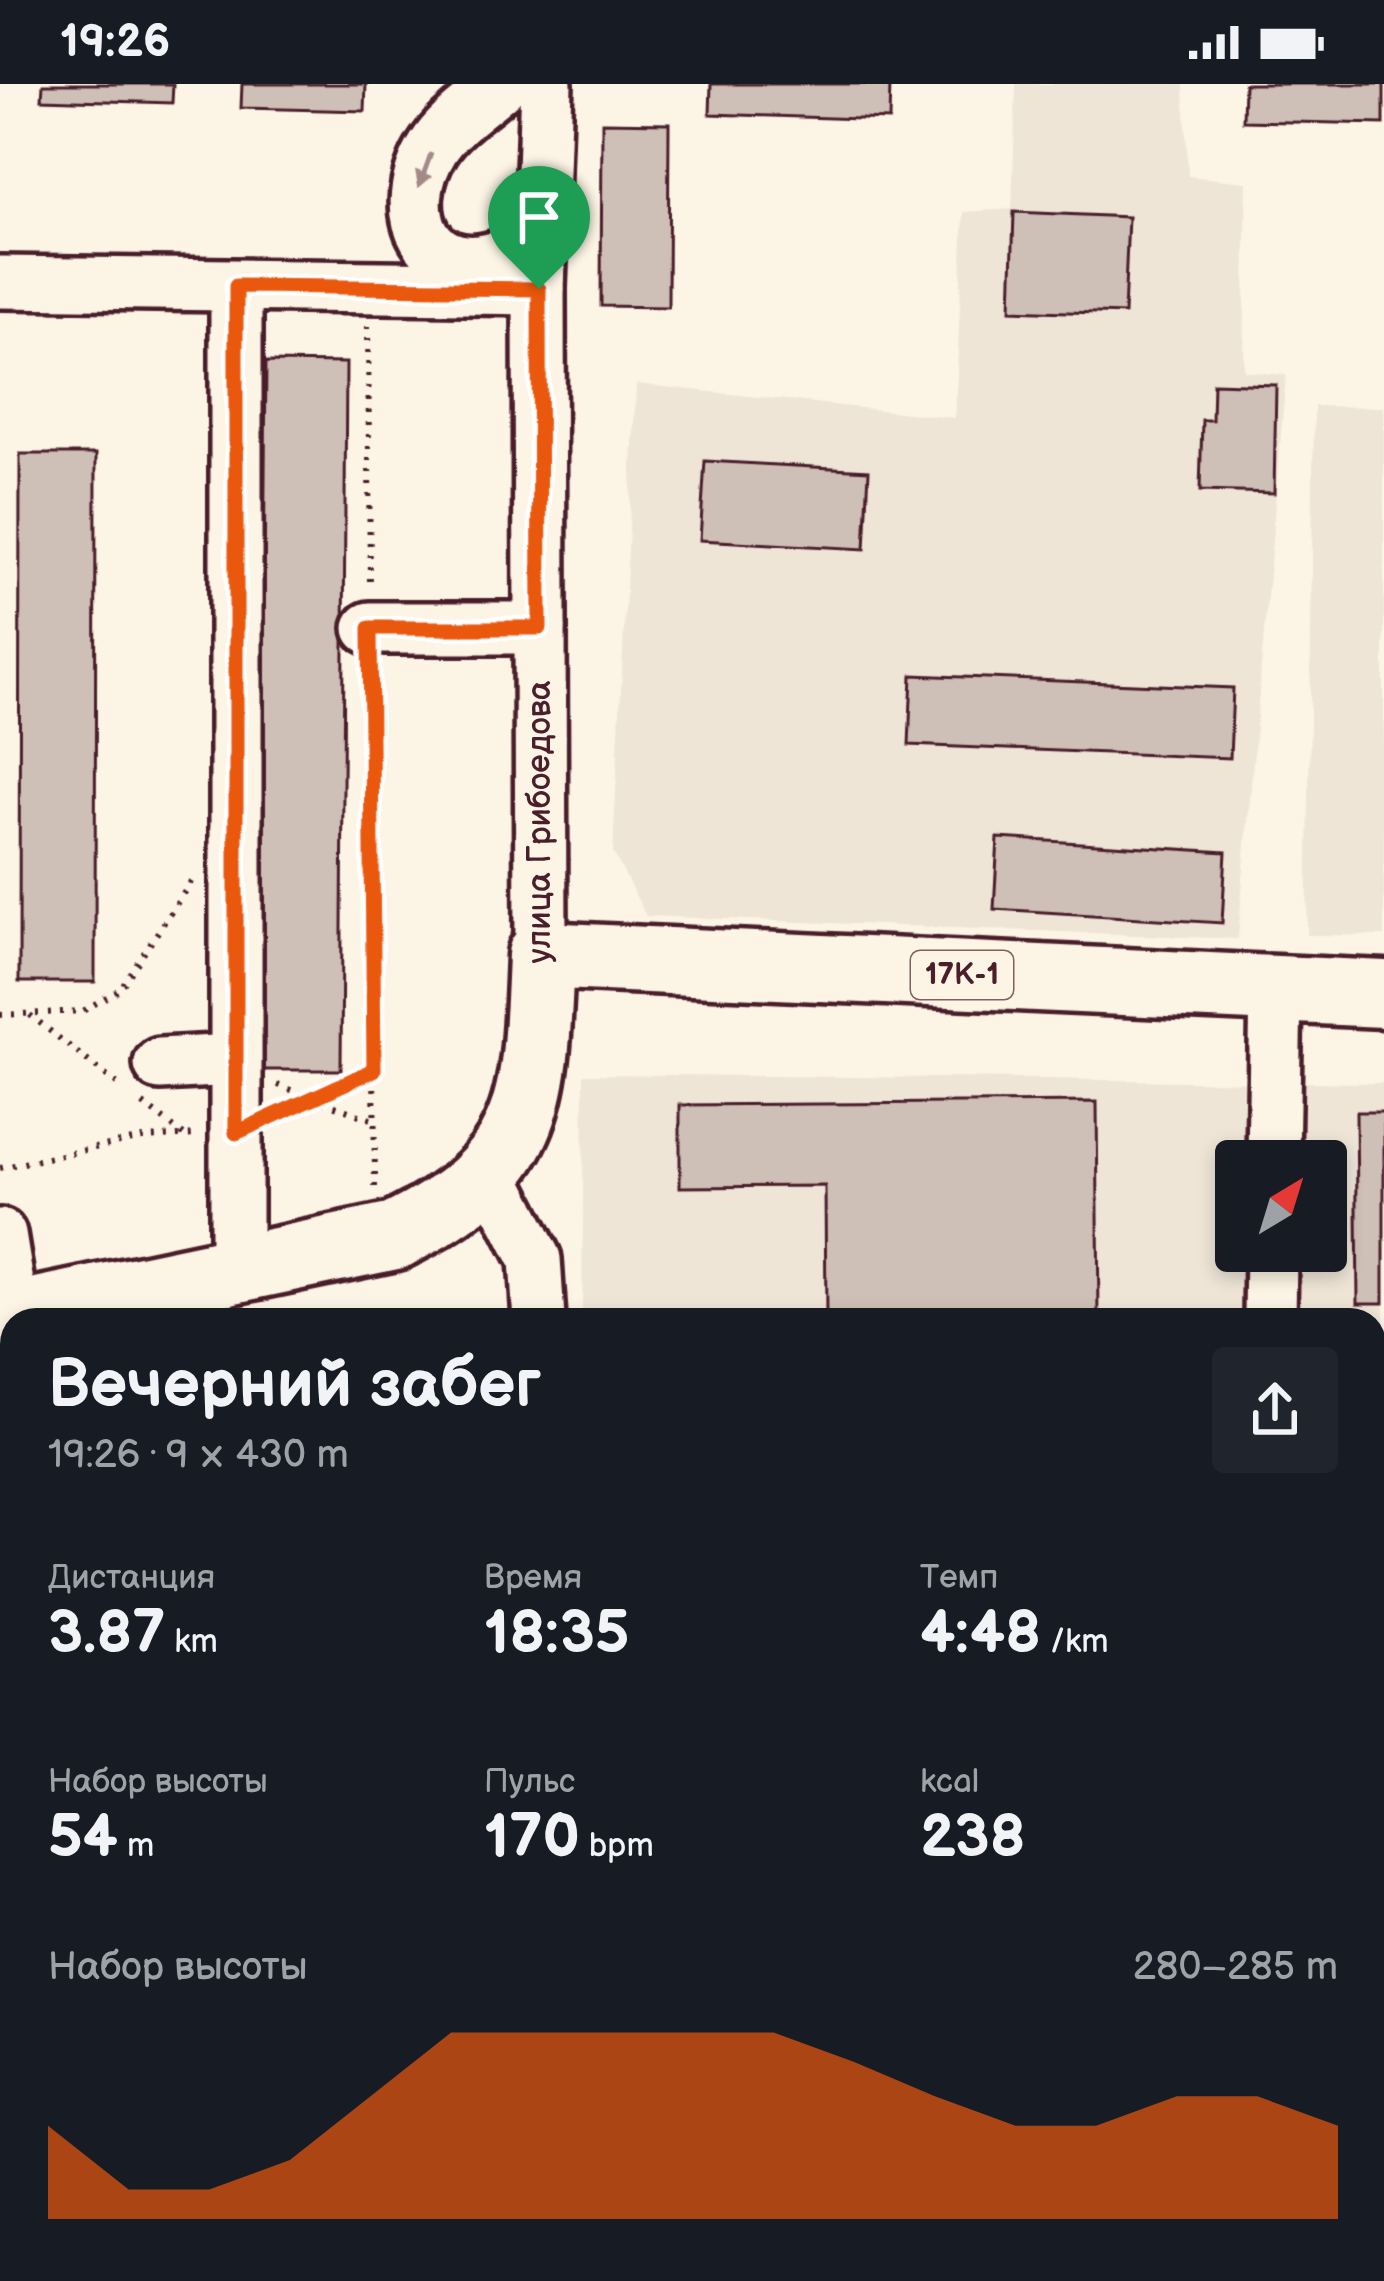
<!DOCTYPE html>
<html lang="ru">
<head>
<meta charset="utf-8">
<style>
	:root { --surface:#171b24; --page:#20242c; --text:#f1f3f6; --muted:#9ea1a6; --accent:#ea580c }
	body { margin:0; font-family:"Balsamiq Sans",sans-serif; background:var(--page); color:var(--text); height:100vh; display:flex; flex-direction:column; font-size:45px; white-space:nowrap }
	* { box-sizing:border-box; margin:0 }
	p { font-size:39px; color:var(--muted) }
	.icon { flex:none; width:66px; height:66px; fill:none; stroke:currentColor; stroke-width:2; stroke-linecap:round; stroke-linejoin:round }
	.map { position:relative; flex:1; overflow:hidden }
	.sheet { position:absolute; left:0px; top:1224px; width:1386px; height:975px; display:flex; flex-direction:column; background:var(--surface); border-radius:36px 36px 0 0; box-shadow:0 6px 18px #0003 }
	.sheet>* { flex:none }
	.needle { width:78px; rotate:38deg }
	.controls { position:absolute; left:1215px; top:1056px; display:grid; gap:24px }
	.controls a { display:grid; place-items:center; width:132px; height:132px; border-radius:12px; background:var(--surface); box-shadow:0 6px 18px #0003; font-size:60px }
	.pin { position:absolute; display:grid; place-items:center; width:102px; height:102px; color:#fff; margin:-123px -51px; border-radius:50% 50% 50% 0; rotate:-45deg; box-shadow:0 0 12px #0007 }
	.pin .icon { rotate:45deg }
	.round { display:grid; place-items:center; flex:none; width:126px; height:126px; border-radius:12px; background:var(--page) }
	.head { display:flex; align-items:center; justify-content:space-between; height:204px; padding:0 48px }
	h1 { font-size:66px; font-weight:700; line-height:90px }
	.metrics { display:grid; grid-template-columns:repeat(3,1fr); gap:18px; height:204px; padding:12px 48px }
	.metrics div { display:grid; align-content:center }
	.metrics b { font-size:60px; font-weight:700 }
	.metrics small { font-size:33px; font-weight:400 }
	.metrics p { font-size:33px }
	.chart { height:336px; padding:24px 48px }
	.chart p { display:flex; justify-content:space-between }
	.chart svg { width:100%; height:216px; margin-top:12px; fill:var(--accent); opacity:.7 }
	.status { display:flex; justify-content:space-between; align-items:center; height:84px; padding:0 60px; background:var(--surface); direction:ltr }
	.status svg { height:33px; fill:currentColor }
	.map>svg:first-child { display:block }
	.built { fill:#eee5d7; fill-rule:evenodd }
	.building { fill:#cfc0b7; stroke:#4a1f2b; stroke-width:3 }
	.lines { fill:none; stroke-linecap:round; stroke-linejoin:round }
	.minor-casing { stroke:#4a1f2b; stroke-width:60 }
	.major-casing { stroke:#4a1f2b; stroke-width:75 }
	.path { stroke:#4a1f2b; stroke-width:6; stroke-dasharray:3 9; stroke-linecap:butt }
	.minor { stroke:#fcf5e5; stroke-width:51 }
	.major { stroke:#fcf5e5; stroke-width:66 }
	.oneway { fill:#a38a88 }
	.route-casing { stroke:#fff; stroke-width:24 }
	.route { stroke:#ea580c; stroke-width:15 }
	.labels { text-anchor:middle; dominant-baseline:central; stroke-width:12; stroke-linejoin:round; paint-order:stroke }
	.shield { fill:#fcf5e5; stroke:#7f5f63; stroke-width:3 }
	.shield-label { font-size:30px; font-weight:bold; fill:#4a1f2b }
	.street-label { font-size:33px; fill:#4a1f2b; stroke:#fcf5e5 }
</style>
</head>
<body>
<div class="status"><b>19:26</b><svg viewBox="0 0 49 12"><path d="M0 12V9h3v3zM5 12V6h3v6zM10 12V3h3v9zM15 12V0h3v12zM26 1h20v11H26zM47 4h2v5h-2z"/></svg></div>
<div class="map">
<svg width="1384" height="2197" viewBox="0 0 1384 2197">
	<rect width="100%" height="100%" fill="#fcf5e5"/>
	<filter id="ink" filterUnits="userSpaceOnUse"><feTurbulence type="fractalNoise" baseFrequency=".00833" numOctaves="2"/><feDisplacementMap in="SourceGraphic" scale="24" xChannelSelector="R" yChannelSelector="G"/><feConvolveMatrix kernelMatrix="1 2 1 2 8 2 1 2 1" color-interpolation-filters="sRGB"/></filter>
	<g filter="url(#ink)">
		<g class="built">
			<polygon points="1016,0 1184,0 1188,92 1247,98 1244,287 1286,291 1238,855 646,832 613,769 636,300 955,334 964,128 1012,125"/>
			<polygon points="1314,322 1384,323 1384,852 1307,851"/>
			<path d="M584,990L1384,999V2197H572V2187H1374V1236H582ZM1236,1077H1326V1167H1236Z"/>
			<polygon points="0,1514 12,1660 12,2187 520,2187 520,2197 0,2197"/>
		</g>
		<g class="building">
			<polygon points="43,0 173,0 172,19 42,15"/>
			<polygon points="242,0 366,0 365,27 241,24"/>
			<polygon points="711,0 890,0 889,36 710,30"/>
			<polygon points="1244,0 1384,0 1384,40 1243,37"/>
			<polygon points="602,38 669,39 668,223 601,222"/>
			<polygon points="1014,128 1128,133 1124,230 1011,226"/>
			<polygon points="266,278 346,279 341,986 260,986"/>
			<polygon points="1213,299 1276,301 1274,409 1200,407 1202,336 1212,336"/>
			<polygon points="20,370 96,370 95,898 19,898"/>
			<polygon points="705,377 869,386 865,465 700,456"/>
			<polygon points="912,591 1233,604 1230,674 909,661"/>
			<polygon points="998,754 1226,768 1222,839 994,825"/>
			<polygon points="1097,1018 1099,1236 826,1236 825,1102 680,1103 680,1021"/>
			<polygon points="1356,1028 1384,1028 1384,1219 1358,1219"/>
			<polygon points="0,1719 12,1719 12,1800 0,1799"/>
			<polygon points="1376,1942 1384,1942 1384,2042 1377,2042"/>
			<polygon points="0,2097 12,2097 12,2187 346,2187 346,2197 0,2197"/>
			<polygon points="421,2187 494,2187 493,2197 420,2197"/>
			<polygon points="784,2187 1033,2187 1185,2191 1185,2197 784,2197"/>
		</g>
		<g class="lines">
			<defs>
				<g id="minor">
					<path d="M501,0C478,21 449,38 433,64C393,128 427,201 506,170"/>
					<polyline points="0,198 539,205"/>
					<polyline points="236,202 236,1185"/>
					<polyline points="370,544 540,544"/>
					<polyline points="541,871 539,205 546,0"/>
					<polyline points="160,980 235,976"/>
					<polyline points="1273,1077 1276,905"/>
					<polyline points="491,1089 535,1175 539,1236"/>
					<polyline points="0,1151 14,1236"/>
					<polyline points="1270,1236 1271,1167"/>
					<polyline points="1374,2125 1384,2124"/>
					<polyline points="548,2197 548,2187"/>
				</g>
				<path id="major" d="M0,1235L395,1152C537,1082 535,1016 541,871L1384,910"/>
			</defs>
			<use href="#minor" class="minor-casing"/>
			<use href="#major" class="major-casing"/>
			<g class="path">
				<polyline points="368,242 370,505"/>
				<polyline points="371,584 375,1105"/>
				<polyline points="0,931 83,927 120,905 193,795"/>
				<polyline points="30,931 123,1005"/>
				<polyline points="278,1001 373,1036"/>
				<polyline points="143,1020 185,1052"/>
				<polyline points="278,1030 374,985"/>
				<polyline points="0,1084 142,1054 197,1051"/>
			</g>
			<use href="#minor" class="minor"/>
			<use href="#major" class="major"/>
		</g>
		<defs><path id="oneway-solid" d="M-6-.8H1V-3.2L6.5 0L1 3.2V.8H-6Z" transform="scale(3)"/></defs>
		<use class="oneway" href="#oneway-solid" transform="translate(425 86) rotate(110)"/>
	</g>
	<g class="lines" filter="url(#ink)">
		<defs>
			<polygon id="route" points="236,202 539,205 540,544 370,544 374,986 236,1049"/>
		</defs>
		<use href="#route" class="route-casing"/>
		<use href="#route" class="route"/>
	</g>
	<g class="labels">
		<rect class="shield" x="911" y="867" width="102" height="48" rx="9"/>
		<g class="shield-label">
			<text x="962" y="891">17К-1</text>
		</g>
		<g class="street-label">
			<text transform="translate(540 738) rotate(-90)">улица Грибоедова</text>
		</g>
	</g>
</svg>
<div class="controls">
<a><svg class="needle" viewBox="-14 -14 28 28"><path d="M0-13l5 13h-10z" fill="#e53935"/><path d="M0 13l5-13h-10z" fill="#9ea1a6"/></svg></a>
</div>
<div class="pin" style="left:539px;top:205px;background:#1e9e55"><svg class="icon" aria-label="arrive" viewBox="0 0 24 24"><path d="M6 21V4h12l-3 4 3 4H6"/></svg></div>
<section class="sheet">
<div class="head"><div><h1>Вечерний забег</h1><p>19:26 · 9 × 430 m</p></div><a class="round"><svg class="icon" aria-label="share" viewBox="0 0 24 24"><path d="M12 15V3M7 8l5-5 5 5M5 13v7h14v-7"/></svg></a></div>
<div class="metrics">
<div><p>Дистанция</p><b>3.87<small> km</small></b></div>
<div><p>Время</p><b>18:35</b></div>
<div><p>Темп</p><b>4:48<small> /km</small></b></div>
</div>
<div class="metrics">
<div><p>Набор высоты</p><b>54<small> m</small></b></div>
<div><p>Пульс</p><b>170<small> bpm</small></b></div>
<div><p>kcal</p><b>238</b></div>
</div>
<div class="chart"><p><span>Набор высоты</span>280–285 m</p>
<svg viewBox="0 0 160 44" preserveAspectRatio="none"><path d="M0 44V25L10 38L20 38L30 32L40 19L50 6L60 6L70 6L80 6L90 6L100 12L110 19L120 25L130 25L140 19L150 19L160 25V44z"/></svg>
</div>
</section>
</div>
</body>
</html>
